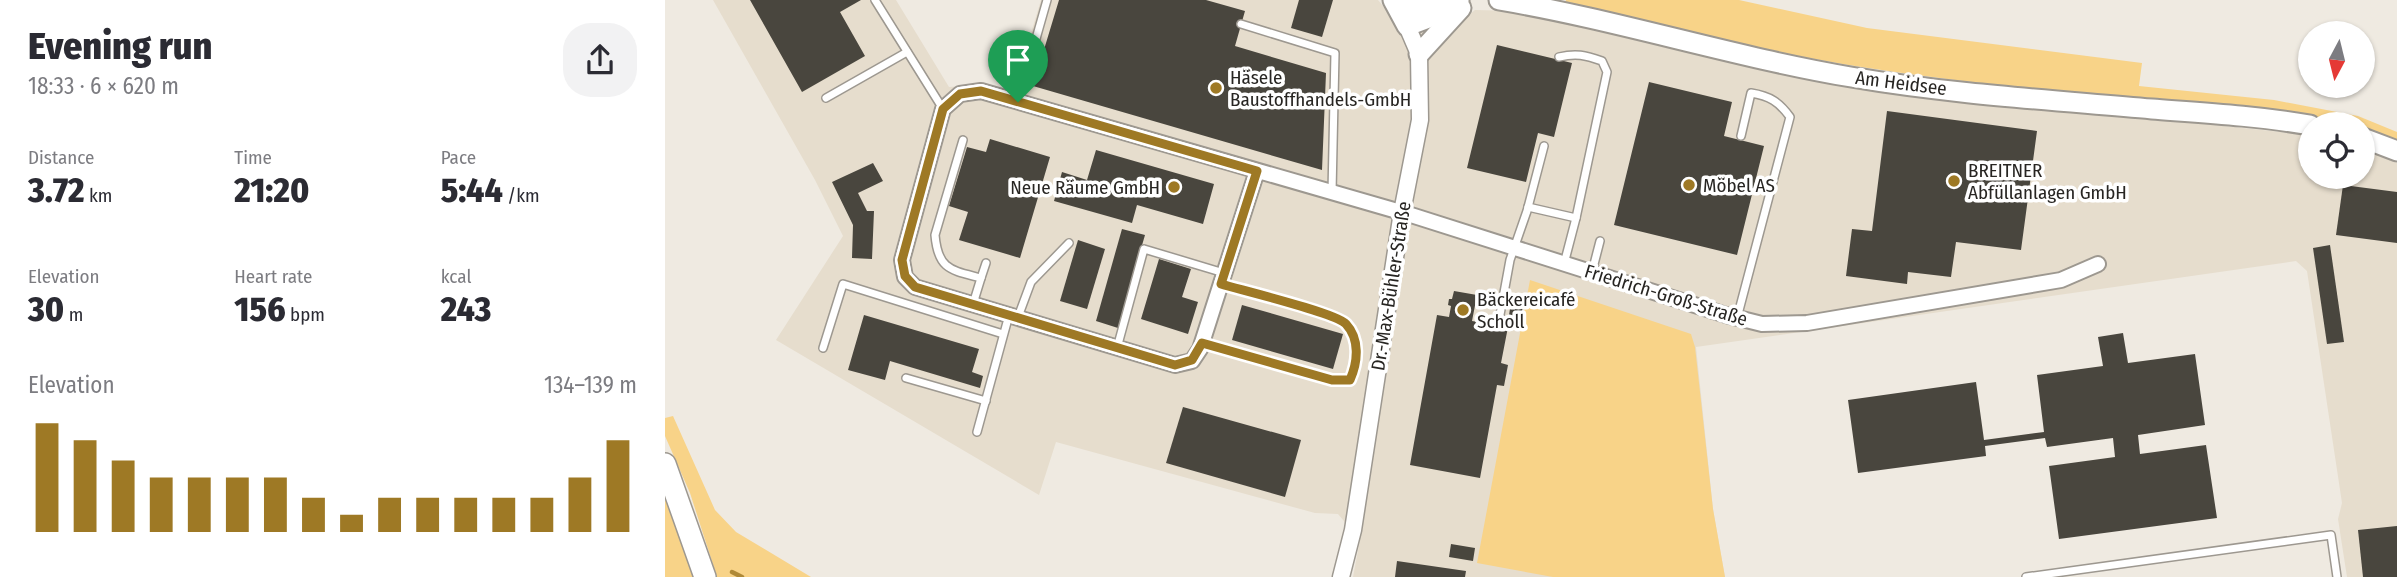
<!DOCTYPE html>
<html lang="en">
<head>
<meta charset="utf-8">
<style>
	:root { --surface:#fff; --page:#f2f2f3; --text:#2b2b33; --muted:#7c7c81; --accent:#9e7925 }
	body { margin:0; font-family:"Fira Sans Condensed",sans-serif; background:var(--page); color:var(--text); height:100vh; display:flex; flex-direction:column; font-size:26px; white-space:nowrap }
	* { box-sizing:border-box; margin:0 }
	p { font-size:23px; color:var(--muted) }
	.icon { flex:none; width:38px; height:38px; fill:none; stroke:currentColor; stroke-width:2; stroke-linecap:round; stroke-linejoin:round }
	.map { position:relative; flex:1; overflow:hidden }
	.sheet { display:flex; flex-direction:column; background:var(--surface); width:665px }
	.sheet>* { flex:none }
	.needle { width:46px; rotate:187deg }
	.tools { position:absolute; left:1633px; top:21px; display:grid; gap:14px }
	.tools a { display:grid; place-items:center; width:77px; height:77px; border-radius:50%; background:var(--surface); box-shadow:0 2px 5px #0004; font-size:35px }
	.pin { position:absolute; display:grid; place-items:center; width:60px; height:60px; color:#fff; margin:-72px -30px; border-radius:50% 50% 50% 0; rotate:-45deg; box-shadow:0 0 7px #0007 }
	.pin .icon { rotate:45deg }
	.round { display:grid; place-items:center; flex:none; width:74px; height:74px; border-radius:28px; background:var(--page) }
	.headline { display:flex; align-items:center; justify-content:space-between; height:119px; padding:0 28px }
	h1 { font-size:38px; font-weight:800; line-height:52px }
	.metrics { display:grid; grid-template-columns:repeat(3,1fr); gap:10px; height:119px; padding:7px 28px }
	.metrics div { display:grid; align-content:center }
	.metrics b { font-size:35px; font-weight:800 }
	.metrics small { font-size:19px; font-weight:400 }
	.metrics p { font-size:19px }
	.chart { height:196px; padding:14px 28px }
	.chart p { display:flex; justify-content:space-between }
	.chart svg { width:100%; height:126px; margin-top:7px; stroke:var(--accent); stroke-width:6 }
	main { display:flex; flex:1; min-height:0 }
	.map>svg:first-child { display:block }
	.built { fill:#e6ddcd }
	.green { fill:#f8d388 }
	.lines { fill:none; stroke-linecap:round; stroke-linejoin:round }
	.stream { stroke:#af8937; stroke-width:4.5 }
	.building { fill:#49463e }
	.service-casing { stroke:#9d9890; stroke-width:10 }
	.minor-casing { stroke:#9d9890; stroke-width:18 }
	.tertiary-casing { stroke:#9d9890; stroke-width:19 }
	.secondary-casing { stroke:#9d9890; stroke-width:23 }
	.primary-casing { stroke:#9d9890; stroke-width:24 }
	.service { stroke:#fff; stroke-width:7 }
	.minor { stroke:#fff; stroke-width:14 }
	.tertiary { stroke:#fff; stroke-width:16 }
	.secondary { stroke:#fff; stroke-width:19 }
	.primary { stroke:#fff; stroke-width:21 }
	.route-casing { stroke:#fff; stroke-width:14 }
	.route { stroke:#9e7925; stroke-width:9 }
	.poi-dot { fill:#9e7925; stroke:#fff; stroke-width:2.5 }
	.labels { text-anchor:middle; dominant-baseline:central; stroke-width:7; stroke-linejoin:round; paint-order:stroke }
	.poi-label { font-size:19px; fill:#272522; stroke:#fff; text-anchor:start }
	.street-label { font-size:19px; fill:#272522; stroke:#fff }
</style>
</head>
<body>
<main>
<section class="sheet">
<div class="headline"><div><h1>Evening run</h1><p>18:33 · 6 × 620 m</p></div><a class="round"><svg class="icon" aria-label="share" viewBox="0 0 24 24"><path d="M12 15V3M7 8l5-5 5 5M5 13v7h14v-7"/></svg></a></div>
<div class="metrics">
<div><p>Distance</p><b>3.72<small> km</small></b></div>
<div><p>Time</p><b>21:20</b></div>
<div><p>Pace</p><b>5:44<small> /km</small></b></div>
</div>
<div class="metrics">
<div><p>Elevation</p><b>30<small> m</small></b></div>
<div><p>Heart rate</p><b>156<small> bpm</small></b></div>
<div><p>kcal</p><b>243</b></div>
</div>
<div class="chart"><p><span>Elevation</span>134–139 m</p>
<svg viewBox="0 0 160 44" preserveAspectRatio="none"><path d="M5 44V6M15 44V12M25 44V19M35 44V25M45 44V25M55 44V25M65 44V25M75 44V32M85 44V38M95 44V32M105 44V32M115 44V32M125 44V32M135 44V32M145 44V25M155 44V12"/></svg>
</div>
</section>
<div class="map">
<svg width="1732" height="577" viewBox="0 0 1732 577">
	<rect width="100%" height="100%" fill="#efeae1"/>
	<polygon class="built" points="48,0 231,0 284,87 314,85 348,93 376,0 713,0 728,18 738,17 775,37 810,10 851,11 1119,72 1455,115 1645,135 1645,177 1698,177 1698,149 1711,153 1732,163 1732,577 1682,577 1673,519 1677,503 1642,271 1631,261 1031,347 1048,509 1060,577 688,577 695,540 673,514 650,513 391,442 374,495 111,340 178,236 150,180"/>
	<g class="green">
		<path d="M901,0H1074L1202,28L1477,63L1474,86L1609,100L1693,116L1732,132V141L1698,129V124H1684L1640,114C1494,101 1348,90 1203,68C1111,54 1020,32 929,11L900,3Z"/>
		<polygon points="865,280 1026,334 1030,347 1048,509 1060,577 888,577 812,563"/>
		<polygon points="8,416 50,510 71,532 146,577 52,577 25,493 0,436 0,418"/>
		<polygon points="0,486 30,577 0,577"/>
	</g>
	<g class="lines">
		<polyline class="stream" points="67,572 77,577"/>
	</g>
	<g class="building">
		<polygon points="85,0 196,0 175,12 200,56 137,92"/>
		<polygon points="394,0 541,0 580,11 570,46 661,73 657,170 368,86"/>
		<polygon points="634,0 668,0 657,37 626,28"/>
		<polygon points="832,45 907,63 889,137 873,133 861,182 802,168"/>
		<polygon points="984,82 1067,102 1059,136 1099,146 1072,255 949,225"/>
		<polygon points="1222,111 1372,131 1356,250 1291,242 1286,277 1243,272 1242,284 1181,276 1187,229 1207,231"/>
		<polygon points="325,139 385,157 355,258 294,240 303,212 284,206 302,147 321,152"/>
		<polygon points="431,150 549,184 538,224 472,205 467,223 389,201 397,172 422,180"/>
		<polygon points="208,163 218,181 193,193 202,211 209,211 207,259 187,258 188,225 167,182"/>
		<polygon points="1678,185 1732,192 1732,243 1671,235"/>
		<polygon points="457,229 480,235 453,328 431,321"/>
		<polygon points="413,240 440,249 422,309 395,301"/>
		<polygon points="1665,245 1679,342 1662,344 1648,248"/>
		<polygon points="494,259 526,269 517,297 533,302 523,334 476,319"/>
		<polygon points="789,291 812,295 807,321 843,327 836,363 843,365 839,386 832,385 815,478 745,465 772,315 784,317 786,306 783,305 784,299 787,299"/>
		<polygon points="846,302 858,305 855,324 843,322"/>
		<polygon points="577,305 678,334 668,369 567,340"/>
		<polygon points="199,315 314,349 307,372 318,376 315,388 225,361 220,380 183,370"/>
		<polygon points="1458,333 1463,363 1530,354 1540,425 1473,435 1475,454 1541,445 1552,518 1394,539 1384,466 1450,457 1448,438 1382,447 1380,438 1320,446 1321,456 1193,473 1183,400 1311,382 1319,440 1379,432 1372,375 1438,366 1433,337"/>
		<polygon points="518,407 636,440 620,497 501,463"/>
		<polygon points="1732,526 1732,577 1698,577 1693,530"/>
		<polygon points="786,544 810,548 808,561 784,557"/>
		<polygon points="732,561 801,571 800,577 730,577"/>
	</g>
	<g class="lines">
		<defs>
			<g id="service">
				<polyline points="210,0 278,109"/>
				<polyline points="576,24 670,53 667,192"/>
				<path d="M894,57C911,53 920,55 937,61L942,72L911,218"/>
				<polyline points="161,98 242,52"/>
				<polyline points="353,102 382,0"/>
				<path d="M298,140L270,235C273,270 286,270 316,278L308,304"/>
				<polyline points="863,207 911,218 899,264"/>
				<polyline points="927,272 935,241"/>
				<polyline points="316,278 321,263"/>
				<polyline points="353,317 366,282 404,243"/>
				<path d="M1072,318L1125,117C1114,102 1105,96 1086,93L1076,136"/>
				<polyline points="834,320 845,260 862,211 879,146"/>
				<path d="M537,343L667,380H685C693,362 695,338 681,323C671,313 576,290 556,284"/>
				<polyline points="158,348 178,284 338,334"/>
				<polyline points="452,348 479,249 559,273"/>
				<polyline points="241,378 321,401"/>
				<polyline points="312,432 344,315"/>
				<polyline points="1361,577 1666,535 1672,577"/>
			</g>
			<polyline id="minor" points="592,171 535,349 527,361 510,365 250,287 240,277 237,260 278,109 295,94 316,91 746,215 1061,315 1097,324 1142,323 1396,280 1433,264"/>
			<polyline id="tertiary" points="676,577 688,530 737,212 755,120 754,54 742,26"/>
			<g id="secondary">
				<polyline points="728,0 742,26 763,18 794,1"/>
				<path d="M834,0C953,20 1068,57 1186,77C1285,94 1387,100 1487,109C1540,113 1593,116 1645,125"/>
				<polyline points="736,12 756,2 789,1"/>
				<polyline points="754,54 796,8"/>
				<polyline points="1698,138 1732,151"/>
			</g>
			<polyline id="primary" points="0,464 40,577"/>
		</defs>
		<use href="#service" class="service-casing"/>
		<use href="#minor" class="minor-casing"/>
		<use href="#tertiary" class="tertiary-casing"/>
		<use href="#secondary" class="secondary-casing"/>
		<use href="#primary" class="primary-casing"/>
		<use href="#service" class="service"/>
		<use href="#minor" class="minor"/>
		<use href="#tertiary" class="tertiary"/>
		<use href="#secondary" class="secondary"/>
		<use href="#primary" class="primary"/>
	</g>
	<g class="lines">
		<defs>
			<path id="route" d="M316,91L592,171L556,284C576,290 671,313 681,324C695,339 693,362 685,380H667L537,343L527,360L510,365L250,287L240,276L237,260L278,109L295,94Z"/>
		</defs>
		<use href="#route" class="route-casing"/>
		<use href="#route" class="route"/>
	</g>
	<g class="poi-dot">
		<circle cx="551" cy="88" r="7"/>
		<circle cx="1289" cy="181" r="7"/>
		<circle cx="1024" cy="185" r="7"/>
		<circle cx="509" cy="187" r="7"/>
		<circle cx="798" cy="310" r="7"/>
	</g>
	<g class="labels">
		<g class="poi-label">
			<text x="565" y="77">Häsele<tspan x="565" dy="22">Baustoffhandels-GmbH</tspan></text>
			<text x="1303" y="170">BREITNER<tspan x="1303" dy="22">Abfüllanlagen GmbH</tspan></text>
			<text x="1038" y="185">Möbel AS</text>
			<text x="495" y="187" text-anchor="end">Neue Räume GmbH</text>
			<text x="812" y="299">Bäckereicafé<tspan x="812" dy="22">Scholl</tspan></text>
		</g>
		<g class="street-label">
			<text transform="translate(1236 83) rotate(7)">Am Heidsee</text>
			<text transform="translate(726 286) rotate(-81)">Dr.-Max-Bühler-Straße</text>
			<text transform="translate(1001 295) rotate(17)">Friedrich-Groß-Straße</text>
		</g>
	</g>
</svg>
<div class="tools">
<a><svg class="needle" viewBox="-14 -14 28 28"><path d="M0-13l5 13h-10z" fill="#e53935"/><path d="M0 13l5-13h-10z" fill="#7c7c81"/></svg></a>
<a><svg class="icon" aria-label="locate" viewBox="0 0 24 24"><circle cx="12" cy="12" r="6"/><path d="M12 2v4M12 18v4M2 12h4M18 12h4"/></svg></a>
</div>
<div class="pin" style="left:353px;top:102px;background:#1e9e55"><svg class="icon" aria-label="arrive" viewBox="0 0 24 24"><path d="M6 21V4h12l-3 4 3 4H6"/></svg></div>
</div>
</main>
</body>
</html>
